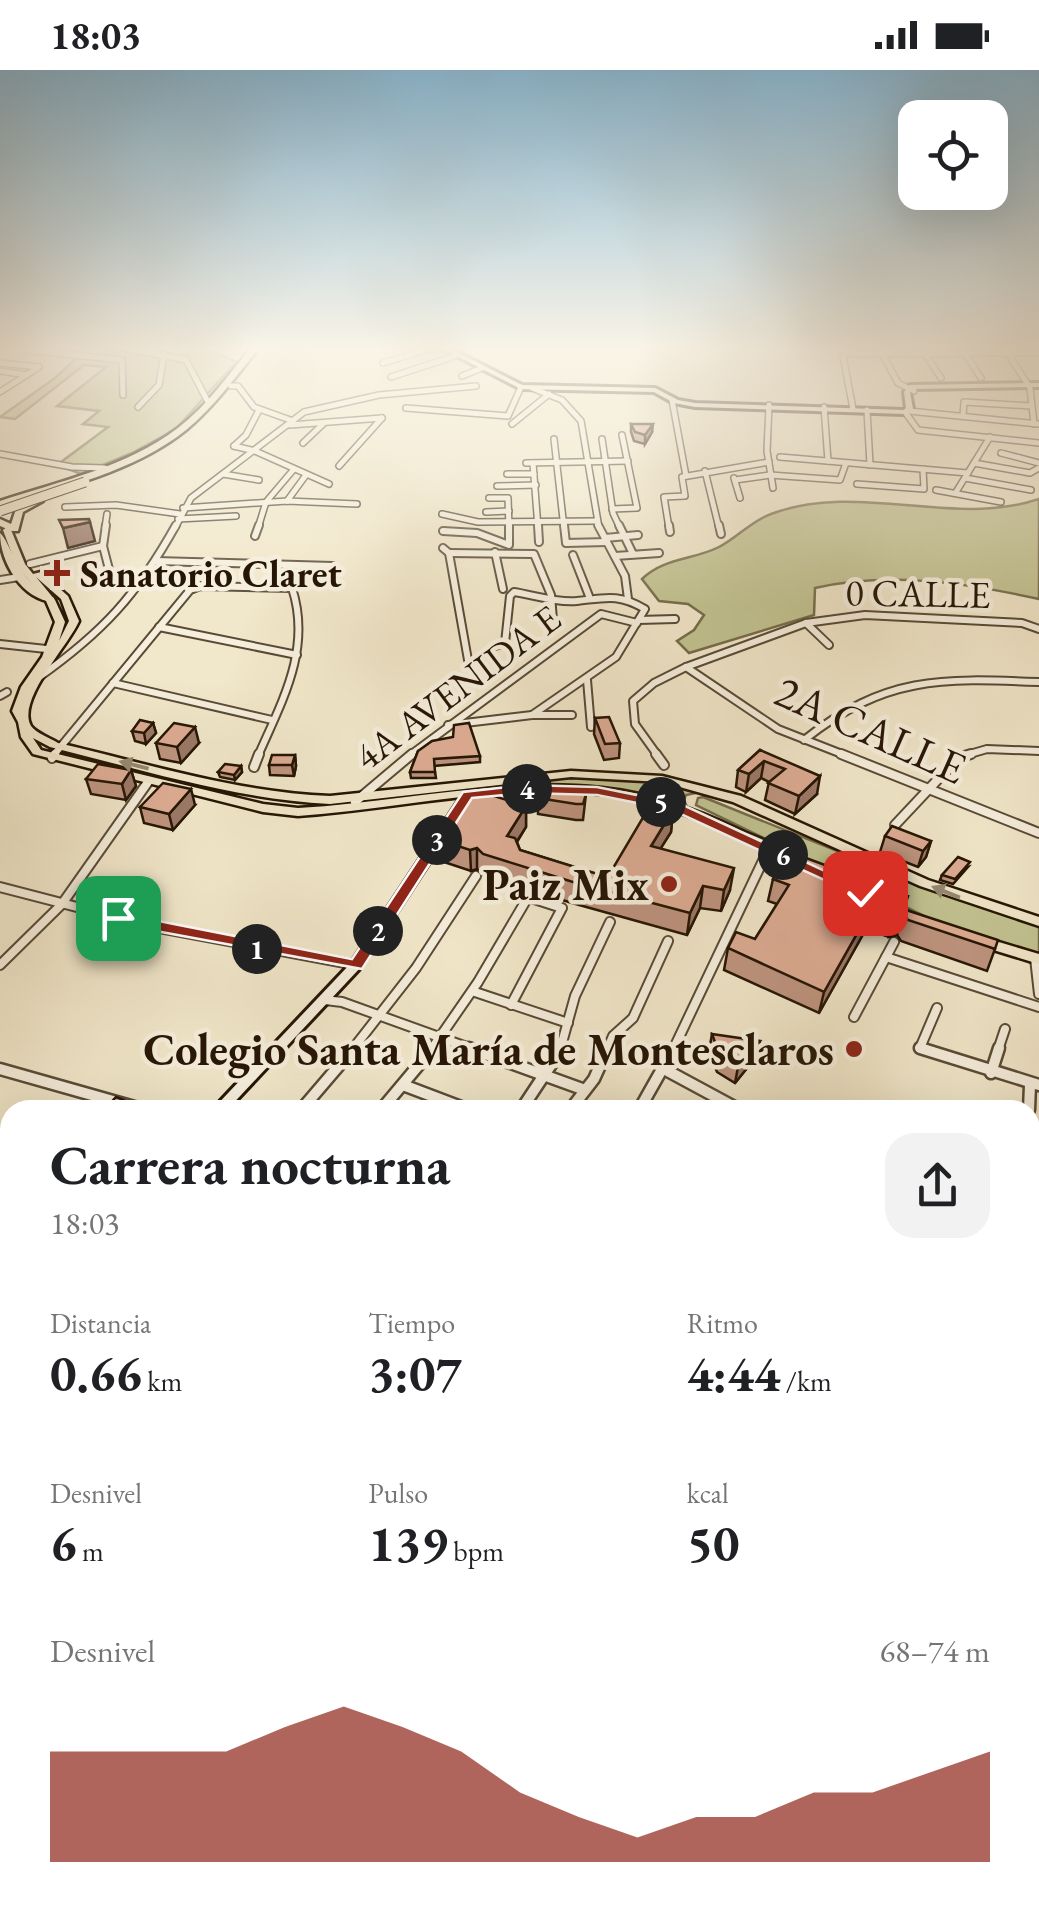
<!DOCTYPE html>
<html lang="es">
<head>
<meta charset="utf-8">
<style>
	:root { --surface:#fff; --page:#f2f2f2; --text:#202124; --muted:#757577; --accent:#8f2418 }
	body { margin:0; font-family:"EB Garamond",serif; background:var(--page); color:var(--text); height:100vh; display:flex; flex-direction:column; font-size:38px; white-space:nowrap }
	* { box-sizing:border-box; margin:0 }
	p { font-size:32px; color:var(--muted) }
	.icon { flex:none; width:55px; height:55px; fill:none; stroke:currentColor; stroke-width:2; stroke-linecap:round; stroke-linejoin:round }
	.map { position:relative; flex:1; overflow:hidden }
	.drawer { position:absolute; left:0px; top:1030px; width:1040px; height:812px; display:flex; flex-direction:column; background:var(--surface); border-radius:30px 30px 0 0; box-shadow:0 10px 40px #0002 }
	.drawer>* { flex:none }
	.buttons { position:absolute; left:898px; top:30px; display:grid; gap:20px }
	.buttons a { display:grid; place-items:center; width:110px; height:110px; border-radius:20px; background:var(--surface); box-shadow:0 10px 40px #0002; font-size:50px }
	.pin { position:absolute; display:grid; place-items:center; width:85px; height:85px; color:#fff; margin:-42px; border-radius:20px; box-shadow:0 5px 15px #0006 }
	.km { position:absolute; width:50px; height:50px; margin:-25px; border-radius:50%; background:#222; color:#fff; font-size:28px; line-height:50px; text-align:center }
	.round { display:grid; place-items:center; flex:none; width:105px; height:105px; border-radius:30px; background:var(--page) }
	.head { display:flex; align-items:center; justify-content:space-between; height:170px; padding:0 50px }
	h1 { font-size:55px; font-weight:700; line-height:75px }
	.figures { display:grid; grid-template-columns:repeat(3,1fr); gap:15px; height:170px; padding:10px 50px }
	.figures div { display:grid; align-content:center }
	.figures b { font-size:50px; font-weight:700 }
	.figures small { font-size:28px; font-weight:400 }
	.figures p { font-size:28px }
	.chart { height:280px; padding:20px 50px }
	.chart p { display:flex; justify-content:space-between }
	.chart svg { width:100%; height:180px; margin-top:10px; fill:var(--accent); opacity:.7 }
	.status { display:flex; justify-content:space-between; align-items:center; height:70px; padding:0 50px; background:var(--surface); direction:ltr }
	.status svg { height:28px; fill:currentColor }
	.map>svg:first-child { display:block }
	.green { fill:#c2c391; stroke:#746c4a; stroke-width:2.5 }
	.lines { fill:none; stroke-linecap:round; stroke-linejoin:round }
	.street-far4-casing { stroke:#584a36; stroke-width:8 }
	.street-far3-casing { stroke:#584a36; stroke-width:10 }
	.street-far2-casing { stroke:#584a36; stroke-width:12 }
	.street-far1-casing { stroke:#584a36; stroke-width:15 }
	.street-casing { stroke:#584a36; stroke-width:19 }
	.secondary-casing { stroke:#251504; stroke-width:6 }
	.primary-casing { stroke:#251504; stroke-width:5 }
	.highway-casing { stroke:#251504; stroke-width:5 }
	.street-far4 { stroke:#f6efdd; stroke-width:5 }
	.street-far3 { stroke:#f6efdd; stroke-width:6 }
	.street-far2 { stroke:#f6efdd; stroke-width:8 }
	.street-far1 { stroke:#f6efdd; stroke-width:10 }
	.street { stroke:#f6efdd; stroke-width:14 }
	.secondary { fill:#f6efdd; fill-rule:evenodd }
	.primary { fill:#f1e7ca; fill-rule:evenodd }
	.highway { fill:#f1e7ca; fill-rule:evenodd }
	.highway-bridge-casing { stroke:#251504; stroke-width:11; stroke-linecap:butt }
	.highway-bridge { stroke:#f1e7ca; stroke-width:9 }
	.wall { fill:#be947f; stroke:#251504; stroke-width:2.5 }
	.shaded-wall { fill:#9b7868; stroke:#251504; stroke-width:2.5 }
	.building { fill:#ddac94; stroke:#251504; stroke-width:2.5 }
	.oneway { fill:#958871 }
	.route { fill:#8f2418; stroke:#fff; stroke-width:2.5 }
	.poi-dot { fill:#8f2418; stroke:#f6efdd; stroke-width:4 }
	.labels { text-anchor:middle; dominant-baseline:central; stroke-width:9; stroke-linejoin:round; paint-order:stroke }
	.far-poi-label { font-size:38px; font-weight:bold; fill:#251504; stroke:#f6efdd; text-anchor:start }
	.far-street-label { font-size:38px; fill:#251504; stroke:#f6efdd }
	.street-label { font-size:45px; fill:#251504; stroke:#f6efdd }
	.poi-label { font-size:45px; font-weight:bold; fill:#251504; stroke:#f6efdd; text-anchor:end }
</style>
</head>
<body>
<div class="status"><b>18:03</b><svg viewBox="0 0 49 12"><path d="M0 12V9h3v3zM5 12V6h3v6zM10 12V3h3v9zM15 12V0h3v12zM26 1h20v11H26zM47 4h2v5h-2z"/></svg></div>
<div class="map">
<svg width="1039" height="1841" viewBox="0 0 1039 1841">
	<rect width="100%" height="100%" fill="#f1e7ca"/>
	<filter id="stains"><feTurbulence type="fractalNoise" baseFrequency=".002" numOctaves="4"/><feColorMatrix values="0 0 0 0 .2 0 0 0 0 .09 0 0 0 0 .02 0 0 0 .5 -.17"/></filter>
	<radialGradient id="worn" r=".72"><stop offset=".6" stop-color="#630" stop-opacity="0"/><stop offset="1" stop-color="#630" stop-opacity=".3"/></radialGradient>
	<g class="green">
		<polygon points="87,278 206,278 236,292 176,359 132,383 81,404 57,395 108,357 83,354 99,341 57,336 106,297 84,295 15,349 0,347 55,308"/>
		<path d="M1039,429V529C966,513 889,501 815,518L814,545L689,583L677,571L694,560L704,545L688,534L659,531L642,509C663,488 693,490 719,477C737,468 751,451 771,444C858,411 953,458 1039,429Z"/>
		<polygon points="607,707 668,712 705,721 686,725 684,730 688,739 596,718 531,715 556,709"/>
		<polygon points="703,727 959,830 1039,855 1039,885 939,853 696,735 698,728"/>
	</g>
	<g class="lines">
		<defs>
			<g id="street-far4">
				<polyline points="124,278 186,290 208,332"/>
				<polyline points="24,280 122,290 123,325"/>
				<polyline points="924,282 941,308"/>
				<polyline points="964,282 981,308"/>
				<polyline points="1007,282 1030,318 1034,354"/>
				<polyline points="882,283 898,313 914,321"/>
				<polyline points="0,293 39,297"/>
				<polyline points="383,293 431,278"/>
				<polyline points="0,301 27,305"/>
				<polyline points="462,306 482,298"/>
				<polyline points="391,307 455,286"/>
				<polyline points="231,316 238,316 254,337 293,351"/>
				<polyline points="532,318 562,330 581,351 599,458"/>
				<polyline points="0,322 39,297"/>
				<polyline points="672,330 686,406"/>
				<polyline points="769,335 767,381 773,418"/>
				<polyline points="138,337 159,315 164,284"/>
				<polyline points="824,337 828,391"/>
				<polyline points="406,338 508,346 521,317"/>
				<polyline points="853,339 843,286 846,284 1039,283"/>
				<polyline points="867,340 870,395"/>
				<polyline points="909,341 1039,354"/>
				<polyline points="905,342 918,360 1039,373"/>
				<polyline points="963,346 964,332 1031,336"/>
				<polyline points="512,354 549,324"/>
				<polyline points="290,355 382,348"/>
				<polyline points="554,369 564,458"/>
				<polyline points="602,369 613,443 620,458"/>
				<polyline points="303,373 323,354"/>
				<polyline points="234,376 255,381 329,414"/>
				<polyline points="234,376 246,365 258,342"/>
				<polyline points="1001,383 1039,393"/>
				<polyline points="0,384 72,397 105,398"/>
				<polyline points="780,387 968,403"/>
				<polyline points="526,393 628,391"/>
				<polyline points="533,393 538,458"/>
				<polyline points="974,393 1030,403 1039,398"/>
				<polyline points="339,396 382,348"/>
				<polyline points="705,401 719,458"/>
				<polyline points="223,404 259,410"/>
				<polyline points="507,404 534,404"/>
				<polyline points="734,408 740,428"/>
				<polyline points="965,408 1031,420"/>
				<polyline points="735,410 770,405 840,410 846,393"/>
				<polyline points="857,414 924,419 923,399"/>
				<polyline points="497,416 536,415"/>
				<polyline points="936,420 1001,432"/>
				<polyline points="956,422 990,367"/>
				<polyline points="489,428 508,428 509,458"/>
				<polyline points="287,431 306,405"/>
				<polyline points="65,437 116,435 180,444"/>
				<polyline points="183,438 287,431 357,434"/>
				<polyline points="612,439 637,438 622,365"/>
				<polyline points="486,442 509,441"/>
				<polyline points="442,444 478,452 596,451"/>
				<polyline points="178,449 236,446"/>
				<polyline points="105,458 107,444"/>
				<polyline points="175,458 191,428 304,342 379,325 476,316"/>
				<polyline points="258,458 266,432 294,399"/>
				<polyline points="669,458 664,427 685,426 682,407 769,392"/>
			</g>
			<g id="street-far3">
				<polyline points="106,455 103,476 112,511"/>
				<polyline points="538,455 539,472"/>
				<polyline points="564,455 566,473 607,472"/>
				<polyline points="598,455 625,506 628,529"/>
				<polyline points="619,455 633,484"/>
				<polyline points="669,455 670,462"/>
				<polyline points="719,455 721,464"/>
				<polyline points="443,461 477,463 509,475 509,455"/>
				<polyline points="255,466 259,455"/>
				<polyline points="605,468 638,465"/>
				<polyline points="443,478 449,483 468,590"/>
				<polyline points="495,482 503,519"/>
				<polyline points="449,483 534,484 551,525 553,550"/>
				<polyline points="573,485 589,526"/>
				<polyline points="615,486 659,483"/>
				<polyline points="156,491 333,496"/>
				<polyline points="30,494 103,476"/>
				<polyline points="0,510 19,507"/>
				<polyline points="639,550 675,549"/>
				<polyline points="806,553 829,575"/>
				<polyline points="159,557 297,585"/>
				<polyline points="0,574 46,579"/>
				<path d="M495,576L505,573L510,526L514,522C533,525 558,533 577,531C605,528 618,523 645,539L616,587L532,645"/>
				<polyline points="686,597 778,659 847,686"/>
				<path d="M38,608C103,562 137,525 176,455"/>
				<polyline points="587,610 591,657"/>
				<polyline points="113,613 272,650"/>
				<polyline points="0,626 7,622"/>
				<polyline points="448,655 532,645 572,645"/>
				<path d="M804,670C885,606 940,608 1039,612"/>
				<path d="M53,686L190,520L200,516L292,518C312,579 282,631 258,686"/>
				<polyline points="409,686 601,544 637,553"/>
				<polyline points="658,686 635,654 633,631 654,613 686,597 806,553 865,545 1022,553 1039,559"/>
				<polyline points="963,686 987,679 1039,681"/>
			</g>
			<g id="street-far2">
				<polyline points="656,684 664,695"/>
				<polyline points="841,684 1039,763"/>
				<polyline points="52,688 55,684"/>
				<polyline points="254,697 259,684"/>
				<polyline points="355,732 412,684"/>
				<polyline points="895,755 958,688 971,684"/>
				<polyline points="0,817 154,857 356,895"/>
				<polyline points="886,887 1039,937"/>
				<polyline points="1035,888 1039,924"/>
				<polyline points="0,895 62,834 148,712"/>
				<polyline points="475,922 568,953"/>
				<polyline points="325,930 342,932 475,980"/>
				<polyline points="854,947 894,872"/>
				<polyline points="352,980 416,898 476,806"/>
				<polyline points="431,980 478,912 528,827 562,838 511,935"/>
				<polyline points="560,980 575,926 610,852"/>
				<polyline points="607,980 613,966 633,948 668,871"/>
				<polyline points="673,980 769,778"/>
				<polyline points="928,980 920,978 937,938"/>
				<polyline points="998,980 1005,959"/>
			</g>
			<g id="street-far1">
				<polyline points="469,978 585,1020"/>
				<polyline points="920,978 1039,1015"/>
				<polyline points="0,999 145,1040"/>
				<polyline points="664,999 740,1040"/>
				<polyline points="991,1003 999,978"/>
				<polyline points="403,1015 469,1040"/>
				<polyline points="301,1040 354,978"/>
				<polyline points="381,1040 433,978"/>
				<polyline points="521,1040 562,978"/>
				<polyline points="570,1040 594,1009 608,978"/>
				<polyline points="639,1040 674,978"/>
				<polyline points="1029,1040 1030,1015"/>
				<polyline points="1030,1109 1039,1111"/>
				<polyline points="1030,1147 1039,1149"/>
				<polyline points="1035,1358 1038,1333"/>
			</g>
			<g id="street">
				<polyline points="1030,1392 1035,1355"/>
				<polyline points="0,1421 10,1408"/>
			</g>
			<g id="secondary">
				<polygon points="441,278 449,278 522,315 655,318 678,330 695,333 904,340 906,338 904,322 910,315 1039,313 1039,317 912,319 910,322 913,339 905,344 695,337 674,333 654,322 521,319"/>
				<polygon points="468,722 473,725 360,898 227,1040 212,1040 352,892 464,723"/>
				<path d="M10,1279C10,1290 13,1301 0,1306V1286L4,1281Z"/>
				<polygon points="1030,1512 1039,1516 1039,1534 1030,1530"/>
				<polygon points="0,1541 10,1542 10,1560 0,1559"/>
			</g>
			<g id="primary">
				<path d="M7,457L11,460L25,494L33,504L41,502L68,526L79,551C69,575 16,630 31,656C36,663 50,668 58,673C149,694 236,722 330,726L571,701L662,706L741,726L928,810L1039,847V856L920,816L733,732L662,712L571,707L330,734C234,729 143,700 50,677L33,668L41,680L263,734L298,738C399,732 501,707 602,718C651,723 696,739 740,760C762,770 790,779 808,794L802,798L798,797C749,774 702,747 649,733C535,704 413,738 298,746L263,742L33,684L21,667L18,652L12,641L21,617L42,587L55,552L46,531L16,495L3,460ZM36,507L61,529L69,551L59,571L65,552L55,530Z"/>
				<polygon points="982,867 1039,884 1039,894 977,875 975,872 977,869"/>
			</g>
			<g id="highway">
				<path d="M251,278H259C236,306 214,337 186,360C135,401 63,418 0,437V431C60,411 127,397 178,358C207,336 228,305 251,278Z"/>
				<polygon points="35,429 43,431 23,442 18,461 12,461 0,456 0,449 11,454 16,439"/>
				<path d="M0,463C6,469 8,476 13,485C22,505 34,519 54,528V532C22,530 0,492 0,463Z"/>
			</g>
		</defs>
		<use href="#street-far4" class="street-far4-casing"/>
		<use href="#street-far3" class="street-far3-casing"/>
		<use href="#street-far2" class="street-far2-casing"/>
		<use href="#street-far1" class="street-far1-casing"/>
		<use href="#street" class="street-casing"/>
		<use href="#secondary" class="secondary-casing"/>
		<use href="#primary" class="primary-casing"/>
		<use href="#highway" class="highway-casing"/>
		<use href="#street-far4" class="street-far4"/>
		<use href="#street-far3" class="street-far3"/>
		<use href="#street-far2" class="street-far2"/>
		<use href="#street-far1" class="street-far1"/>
		<use href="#street" class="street"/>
		<use href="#secondary" class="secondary"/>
		<use href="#primary" class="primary"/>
		<use href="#highway" class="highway"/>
		<defs>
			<polyline id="highway-bridge" points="0,441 85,412"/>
		</defs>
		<use href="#highway-bridge" class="highway-bridge-casing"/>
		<use href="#highway-bridge" class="highway-bridge"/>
	</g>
	<g class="wall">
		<polygon points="631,354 652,362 645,374 634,371 631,362"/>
		<polygon points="595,648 620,673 619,688 604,690 594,664"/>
		<polygon points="153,653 156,663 146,674 135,671 132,661"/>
		<polygon points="156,673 199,673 181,693 160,689"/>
		<polygon points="760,680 817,724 795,744 765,730 769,712 761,708 746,722 736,717 738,700"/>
		<polygon points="418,681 480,686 480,692 434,696 436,708 411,708 410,702"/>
		<polygon points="295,685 296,696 294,706 270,705 269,695"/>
		<polygon points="241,696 242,702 235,710 220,707 218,702"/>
		<polygon points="131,700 136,716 126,730 91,724 86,709"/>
		<polygon points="586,724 583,750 576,750 538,744 538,728"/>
		<polygon points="195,735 173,760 144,753 140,737"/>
		<polygon points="526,736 526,757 517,772 520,780 597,804 612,800 673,740 671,762 660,779 730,820 721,841 700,838 687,865 572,833 483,805 477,799 471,801 438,790 436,769"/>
		<polygon points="885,766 931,771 926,787 918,797 880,782"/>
		<polygon points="968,797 953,814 940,810 942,805"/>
		<polygon points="773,809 905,839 995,879 987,901 901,871 897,865 889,867 866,859 819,943 724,900 728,878 755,869 777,834 768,831"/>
		<polygon points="712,964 756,987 735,1013 717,1002 709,981"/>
	</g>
	<g class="shaded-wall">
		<polygon points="653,354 652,362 645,374 645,365"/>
		<polygon points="90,452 95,471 68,478 63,458"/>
		<polygon points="153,653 156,663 146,674 144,663"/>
		<polygon points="195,657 199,673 181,693 177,677"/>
		<polygon points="295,685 296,696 294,706 292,695"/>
		<polygon points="764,691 761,708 746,722 749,704"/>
		<polygon points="241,696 242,702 235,710 234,705"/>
		<polygon points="131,700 136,716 126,730 122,714"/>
		<polygon points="820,706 817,724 795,744 799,726"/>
		<polygon points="191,719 195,735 173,760 169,744"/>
		<polygon points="526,736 526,757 507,787 507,766"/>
		<polygon points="673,740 671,762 649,797 651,776"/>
		<polygon points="931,771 926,787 918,797 923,781"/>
		<polygon points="477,778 477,799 471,801 470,780"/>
		<polygon points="734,798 730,820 721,841 724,820"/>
		<polygon points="703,816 700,838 687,865 690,843"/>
		<polygon points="908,826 897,865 889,867 895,845"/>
		<polygon points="872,837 866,859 819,943 824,922"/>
		<polygon points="760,971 756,987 735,1013 738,997"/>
		<polygon points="109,1832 137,1832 122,1841 94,1841"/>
	</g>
	<g class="building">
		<polygon points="631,354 653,354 645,365 635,362"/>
		<polygon points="89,449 90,452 63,458 59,450"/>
		<polygon points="609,647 620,673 605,674 595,648"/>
		<polygon points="140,650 153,653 144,663 132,661"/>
		<polygon points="174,653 195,657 177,677 156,673"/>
		<polygon points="469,653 480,686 434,689 435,702 410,702 418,681 432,671 453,667 454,655"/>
		<polygon points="760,680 820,706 799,726 768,713 785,699 764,691 749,704 738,700"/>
		<polygon points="272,685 295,685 292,695 269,695"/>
		<polygon points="98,694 131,700 122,714 86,709"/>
		<polygon points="225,694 241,696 234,705 218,702"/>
		<polygon points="163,713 191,719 169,744 140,737"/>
		<polygon points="542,717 586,724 583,734 576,734 538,728"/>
		<polygon points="478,721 526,736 507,766 515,768 520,780 597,804 612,800 651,734 673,740 651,776 734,798 724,820 703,816 690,843 573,812 483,784 477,778 470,780 436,769"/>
		<polygon points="892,756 931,771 923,781 885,766"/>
		<polygon points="790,782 908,826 900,838 998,870 995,879 908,850 903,843 895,845 872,837 824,922 728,878 736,862 755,869 789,815 773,809"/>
		<polygon points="958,787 970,792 955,809 942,805"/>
		<polygon points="712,964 760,971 738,997 720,986"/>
		<polygon points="116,1027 149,1040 104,1040"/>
		<polygon points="663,1035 677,1040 661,1040"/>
		<polygon points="80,1832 109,1832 94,1841 81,1841"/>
	</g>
	<defs><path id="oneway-solid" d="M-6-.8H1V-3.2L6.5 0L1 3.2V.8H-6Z" transform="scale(2.5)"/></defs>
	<g class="oneway">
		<use href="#oneway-solid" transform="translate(134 695) rotate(-166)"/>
		<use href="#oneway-solid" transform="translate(946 822) rotate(-158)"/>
	</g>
	<linearGradient id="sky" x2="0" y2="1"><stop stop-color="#89b8d4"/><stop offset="0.52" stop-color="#f9f4e7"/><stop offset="1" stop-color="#f9f4e7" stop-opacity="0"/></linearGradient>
	<rect width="1039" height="536" fill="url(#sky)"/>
	<polygon class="route" points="526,715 597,717 681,734 872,823 859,826 672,740 597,725 526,723 472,728 362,899 118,854 111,848 118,843 352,889 463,722"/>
	<g class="poi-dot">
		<path d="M52 488h10v10h10v10h-10v10h-10v-10h-10v-10h10z"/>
		<circle cx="669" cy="814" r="10"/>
		<circle cx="854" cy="979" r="10"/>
	</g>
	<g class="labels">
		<g class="far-poi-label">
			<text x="80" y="503">Sanatorio Claret</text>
		</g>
		<g class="far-street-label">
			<text transform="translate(918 523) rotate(1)">0 CALLE</text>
			<text transform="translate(457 617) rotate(-37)">4A AVENIDA E</text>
		</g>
		<g class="street-label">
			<text transform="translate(871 659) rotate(24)">2A CALLE</text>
		</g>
		<g class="poi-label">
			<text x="649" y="814">Paiz Mix</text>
			<text x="834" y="979">Colegio Santa María de Montesclaros</text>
		</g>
	</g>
	<rect width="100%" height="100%" filter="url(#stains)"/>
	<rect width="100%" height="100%" fill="url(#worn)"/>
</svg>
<div class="buttons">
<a><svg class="icon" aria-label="locate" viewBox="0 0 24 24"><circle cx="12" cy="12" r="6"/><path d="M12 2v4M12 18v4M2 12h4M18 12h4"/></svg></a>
</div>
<div class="pin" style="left:118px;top:848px;background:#1e9e55"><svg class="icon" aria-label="arrive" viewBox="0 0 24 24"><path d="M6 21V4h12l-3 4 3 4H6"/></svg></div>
<div class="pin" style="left:865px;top:823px;background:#d93025"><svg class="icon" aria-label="check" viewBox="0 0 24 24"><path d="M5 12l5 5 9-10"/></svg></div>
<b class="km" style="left:257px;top:879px">1</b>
<b class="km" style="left:378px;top:861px">2</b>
<b class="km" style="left:437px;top:770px">3</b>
<b class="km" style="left:527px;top:719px">4</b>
<b class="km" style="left:661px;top:732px">5</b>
<b class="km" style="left:783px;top:785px">6</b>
<section class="drawer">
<div class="head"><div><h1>Carrera nocturna</h1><p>18:03</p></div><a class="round"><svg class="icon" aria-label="share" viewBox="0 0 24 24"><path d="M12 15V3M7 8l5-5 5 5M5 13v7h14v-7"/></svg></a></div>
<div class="figures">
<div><p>Distancia</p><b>0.66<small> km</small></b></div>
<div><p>Tiempo</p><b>3:07</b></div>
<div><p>Ritmo</p><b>4:44<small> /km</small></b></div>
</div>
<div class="figures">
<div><p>Desnivel</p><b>6<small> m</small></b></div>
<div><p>Pulso</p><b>139<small> bpm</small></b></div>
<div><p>kcal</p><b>50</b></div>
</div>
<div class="chart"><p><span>Desnivel</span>68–74 m</p>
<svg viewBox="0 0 160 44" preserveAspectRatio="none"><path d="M0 44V17L10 17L20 17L30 17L40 11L50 6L60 11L70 17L80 27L90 33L100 38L110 33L120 33L130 27L140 27L150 22L160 17V44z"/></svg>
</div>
</section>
</div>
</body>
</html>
